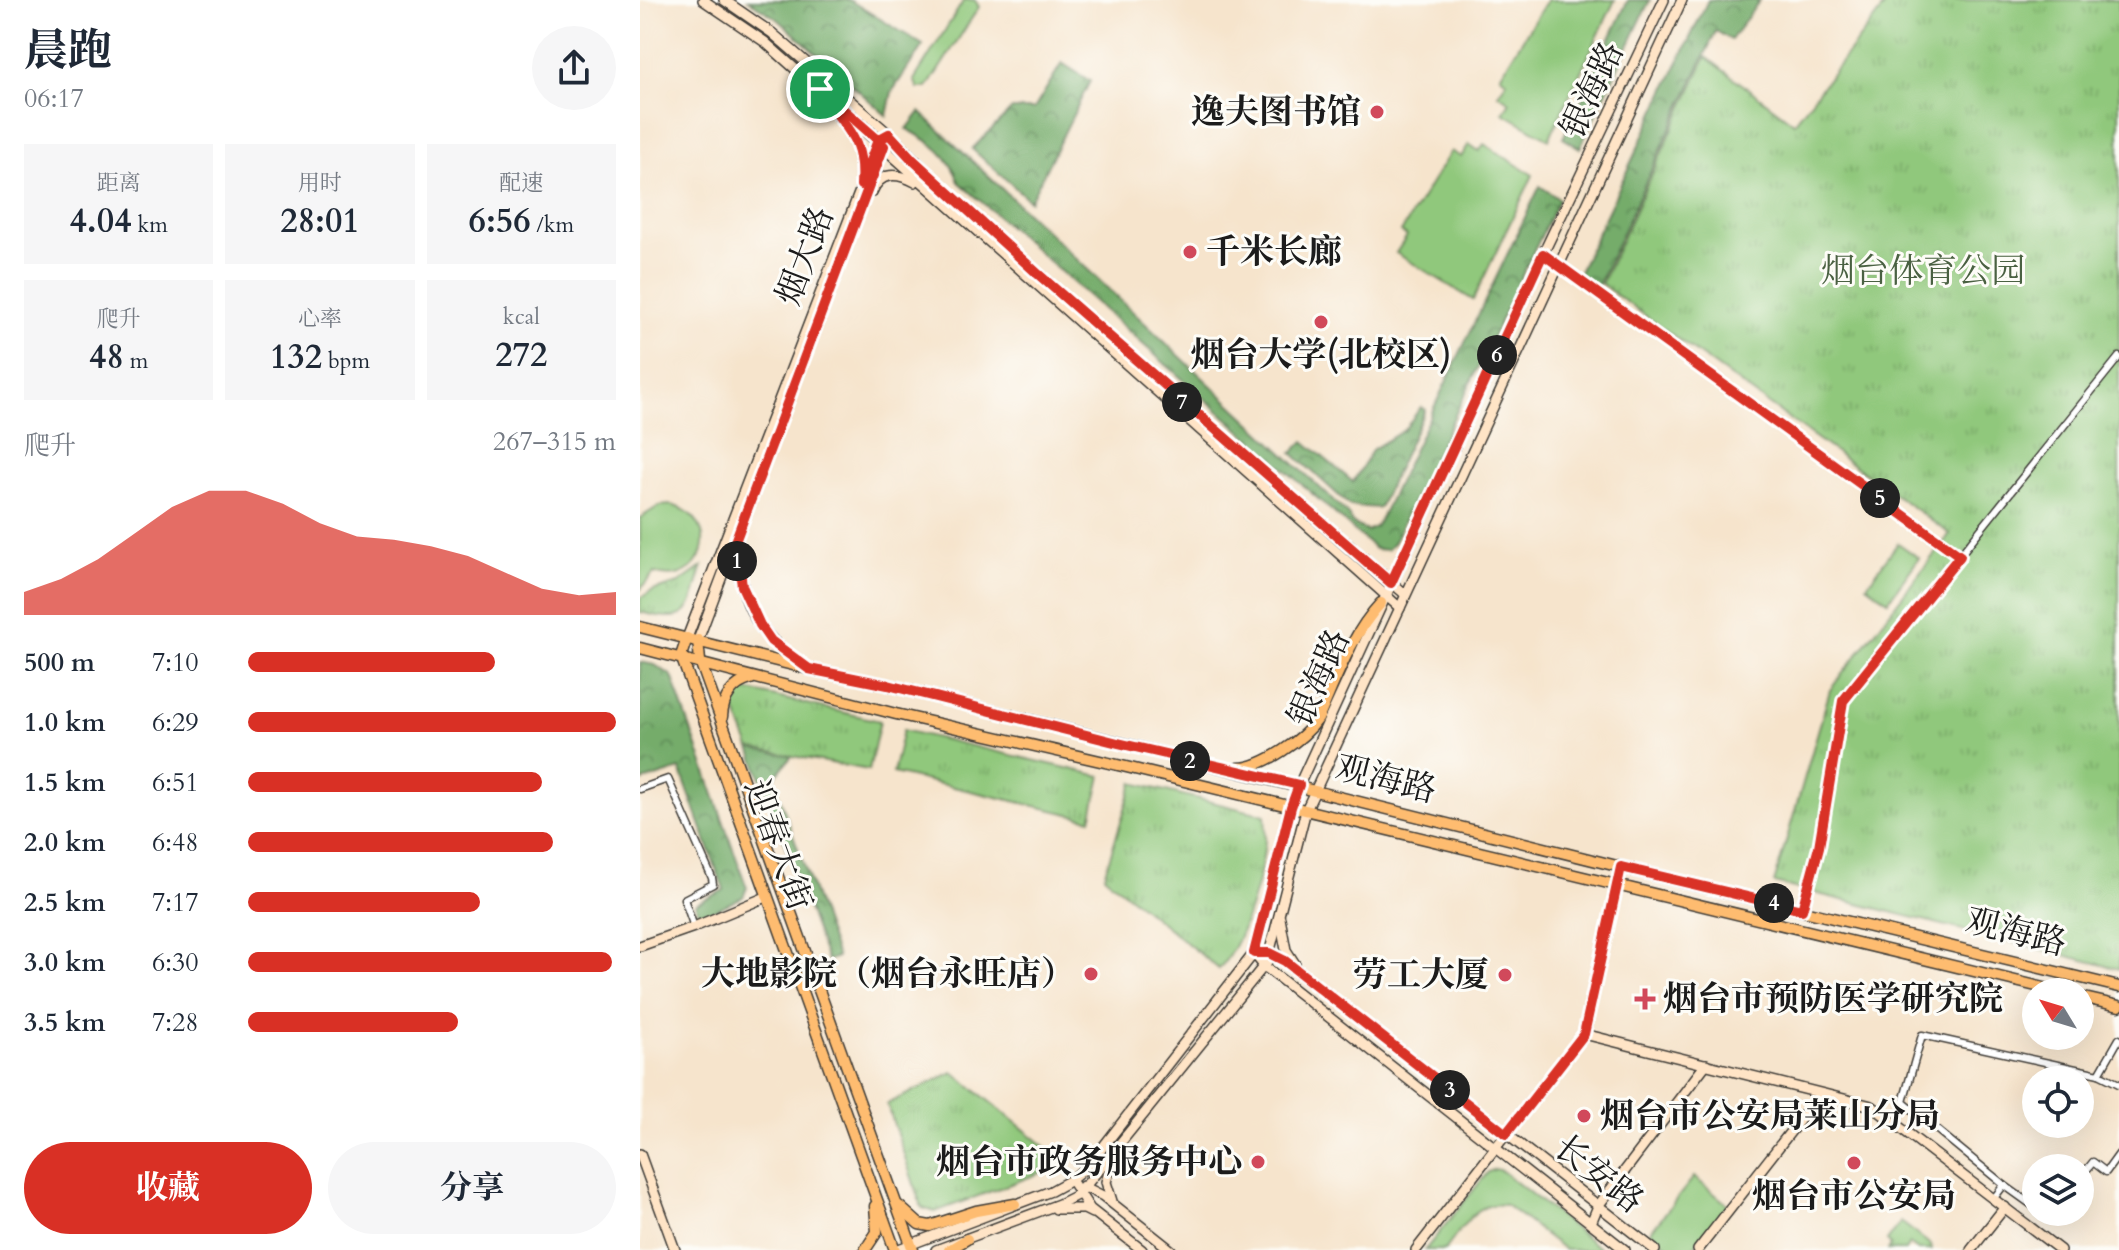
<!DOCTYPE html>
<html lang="zh">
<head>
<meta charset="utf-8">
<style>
	:root { --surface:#fff; --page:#f6f6f7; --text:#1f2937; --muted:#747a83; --accent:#d93025 }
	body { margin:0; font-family:Cardo,"Noto Serif SC",serif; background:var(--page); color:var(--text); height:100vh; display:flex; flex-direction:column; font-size:30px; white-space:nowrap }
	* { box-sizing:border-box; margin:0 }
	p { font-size:26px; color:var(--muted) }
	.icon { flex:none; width:44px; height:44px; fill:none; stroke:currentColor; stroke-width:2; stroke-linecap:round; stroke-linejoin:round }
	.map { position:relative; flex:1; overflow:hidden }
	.panel { display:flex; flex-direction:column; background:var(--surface); width:640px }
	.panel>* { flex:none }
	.needle { width:52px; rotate:308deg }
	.tools { position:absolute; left:1382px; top:978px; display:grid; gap:16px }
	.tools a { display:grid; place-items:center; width:72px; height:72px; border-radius:50%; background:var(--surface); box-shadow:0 8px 32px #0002; font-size:40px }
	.pin { position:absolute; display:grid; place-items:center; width:68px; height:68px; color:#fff; margin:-34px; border:4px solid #fff; border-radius:50%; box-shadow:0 2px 8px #0007 }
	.km { position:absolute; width:40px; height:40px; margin:-20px; border-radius:50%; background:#222; color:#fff; font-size:22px; line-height:40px; text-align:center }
	.round { display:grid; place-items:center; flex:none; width:84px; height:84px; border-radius:42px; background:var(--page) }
	.summary { display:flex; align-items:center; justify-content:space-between; height:136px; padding:0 24px }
	h1 { font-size:44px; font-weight:700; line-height:60px }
	.stats { display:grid; grid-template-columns:repeat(3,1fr); gap:12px; height:136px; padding:8px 24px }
	.stats div { display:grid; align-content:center; border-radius:0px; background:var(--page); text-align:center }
	.stats b { font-size:34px; font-weight:700 }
	.stats small { font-size:22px; font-weight:400 }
	.stats p { font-size:22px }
	.chart { height:224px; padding:16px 24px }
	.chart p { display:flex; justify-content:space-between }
	.chart svg { width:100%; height:144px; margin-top:8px; fill:var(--accent); opacity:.7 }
	.primary-button { display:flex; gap:16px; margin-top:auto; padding:16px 24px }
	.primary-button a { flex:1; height:92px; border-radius:48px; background:var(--accent); color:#fff; font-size:32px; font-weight:700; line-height:92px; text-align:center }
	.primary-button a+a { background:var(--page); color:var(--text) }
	ul { padding:0 24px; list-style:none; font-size:26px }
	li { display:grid; grid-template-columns:128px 96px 1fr; align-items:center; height:60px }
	li i { height:20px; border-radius:10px; background:var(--accent) }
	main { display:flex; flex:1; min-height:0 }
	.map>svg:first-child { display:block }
	.grass { fill:#90c87b; stroke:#56724c; stroke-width:2 }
	.forest { fill:url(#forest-crowns); stroke:#486444; stroke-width:2 }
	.park { fill:url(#park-tufts); stroke:#56724c; stroke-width:2 }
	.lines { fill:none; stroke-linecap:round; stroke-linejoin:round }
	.street-casing { stroke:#3d3a36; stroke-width:9 }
	.secondary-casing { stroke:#3d3a36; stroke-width:12 }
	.primary-casing { stroke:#3d3a36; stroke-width:13 }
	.street { stroke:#fff; stroke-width:6 }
	.secondary { stroke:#ffe4c6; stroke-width:9 }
	.primary { stroke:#febc70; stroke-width:10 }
	.route-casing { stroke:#fff; stroke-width:16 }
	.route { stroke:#d93025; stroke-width:10 }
	.poi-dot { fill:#d1495b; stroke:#fdfcf7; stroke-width:3 }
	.labels { text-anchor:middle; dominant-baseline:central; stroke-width:6; stroke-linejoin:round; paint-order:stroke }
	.street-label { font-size:34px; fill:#1c1c1c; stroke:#fdfcf7 }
	.poi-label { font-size:34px; font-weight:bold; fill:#1c1c1c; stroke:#fdfcf7; text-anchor:end }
	.park-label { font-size:34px; fill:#4a6142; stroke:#fdfcf7 }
</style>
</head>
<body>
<main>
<section class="panel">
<div class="summary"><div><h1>晨跑</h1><p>06:17</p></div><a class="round"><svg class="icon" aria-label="share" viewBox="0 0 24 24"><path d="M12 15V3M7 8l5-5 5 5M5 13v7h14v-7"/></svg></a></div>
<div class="stats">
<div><p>距离</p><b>4.04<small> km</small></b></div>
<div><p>用时</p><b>28:01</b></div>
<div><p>配速</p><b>6:56<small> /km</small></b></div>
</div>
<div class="stats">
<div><p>爬升</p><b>48<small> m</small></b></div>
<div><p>心率</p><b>132<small> bpm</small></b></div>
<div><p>kcal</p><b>272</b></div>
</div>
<div class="chart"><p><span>爬升</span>267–315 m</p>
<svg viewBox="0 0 160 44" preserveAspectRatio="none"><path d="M0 44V37L10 33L20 27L30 19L40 11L50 6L60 6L70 10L80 16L90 20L100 21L110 23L120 26L130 31L140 36L150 38L160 37V44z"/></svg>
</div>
<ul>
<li><b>500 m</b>7:10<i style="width:67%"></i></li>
<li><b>1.0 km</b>6:29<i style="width:100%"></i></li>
<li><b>1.5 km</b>6:51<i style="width:80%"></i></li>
<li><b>2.0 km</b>6:48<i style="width:83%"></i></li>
<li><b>2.5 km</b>7:17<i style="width:63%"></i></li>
<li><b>3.0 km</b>6:30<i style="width:99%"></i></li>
<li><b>3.5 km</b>7:28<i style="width:57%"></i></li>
</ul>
<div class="primary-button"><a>收藏</a><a>分享</a></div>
</section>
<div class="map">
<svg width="1479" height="1250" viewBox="0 0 1479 1250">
	<defs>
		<pattern id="forest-crowns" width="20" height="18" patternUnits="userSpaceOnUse" patternTransform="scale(2)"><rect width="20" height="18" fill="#74ac6b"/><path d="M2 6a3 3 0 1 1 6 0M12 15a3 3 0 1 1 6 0" fill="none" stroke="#5e8b57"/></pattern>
		<pattern id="park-tufts" width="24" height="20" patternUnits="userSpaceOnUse" patternTransform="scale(2)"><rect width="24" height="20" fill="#90c87b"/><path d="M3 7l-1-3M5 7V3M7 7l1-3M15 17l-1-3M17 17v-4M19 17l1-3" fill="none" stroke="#7cab6a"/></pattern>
	</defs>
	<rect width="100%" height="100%" fill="#fdfcf7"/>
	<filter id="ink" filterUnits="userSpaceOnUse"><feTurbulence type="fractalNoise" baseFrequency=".0125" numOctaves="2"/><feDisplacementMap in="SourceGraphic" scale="16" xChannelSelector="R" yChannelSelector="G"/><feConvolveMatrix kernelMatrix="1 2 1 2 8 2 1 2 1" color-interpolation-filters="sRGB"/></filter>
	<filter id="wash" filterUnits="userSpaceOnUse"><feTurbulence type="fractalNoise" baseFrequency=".006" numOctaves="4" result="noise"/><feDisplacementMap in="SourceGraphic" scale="32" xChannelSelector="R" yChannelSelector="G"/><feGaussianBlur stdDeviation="1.8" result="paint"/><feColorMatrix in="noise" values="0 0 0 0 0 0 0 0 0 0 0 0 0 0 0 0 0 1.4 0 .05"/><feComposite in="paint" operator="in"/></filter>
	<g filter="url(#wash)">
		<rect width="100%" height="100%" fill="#f6e4cc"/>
		<g class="grass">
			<polygon points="324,0 335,0 339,7 287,88 278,88 274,80"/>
			<polygon points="907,0 975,0 909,139 863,113 870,102 858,94 867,81 860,76"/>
			<polygon points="829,144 839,151 844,144 893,175 833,300 756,253 767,236 761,232 811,151 821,157"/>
			<path d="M31,505C86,519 64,590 14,573L0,590V518L19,506Z"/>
			<polygon points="1258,543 1279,558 1248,601 1227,585"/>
			<path d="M855,1169L862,1171L962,1250H925L866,1205C834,1200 823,1228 805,1250H785L848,1172Z"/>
			<polygon points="1054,1177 1088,1205 1051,1250 1032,1250 1010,1232"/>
			<polygon points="1261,1222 1291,1245 1292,1250 1278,1250 1269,1244 1265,1250 1248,1250 1251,1245 1247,1241"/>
		</g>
		<g class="forest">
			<polygon points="108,0 209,0 283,45 252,92 247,116 139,20"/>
			<polygon points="988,0 1010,0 940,148 923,138"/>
			<polygon points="1068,0 1120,0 1091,40 1076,31 957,287 938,274"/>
			<polygon points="422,63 450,81 390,201 332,149 372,109 394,109"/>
			<path d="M280,112L708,514L712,523L727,531L735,527L742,516L900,186L919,199L753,544L747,550L735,549L319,182C310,156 292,142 267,129Z"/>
			<polygon points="781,407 785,410 739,508 710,506 652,453 664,441 713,482 733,449 764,430"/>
			<polygon points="0,662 15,665 32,676 107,888 103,897 60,917 55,904 84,890 40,769 0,782"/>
			<polygon points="110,748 152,756 133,779 197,957 187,961"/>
		</g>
		<g class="park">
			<polygon points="1249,0 1479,0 1479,969 1134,883 1190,690 1310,534 961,284 1066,57 1154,123"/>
			<path d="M63,566C48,611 54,626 0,612V598L12,591L39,583Z"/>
			<polygon points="106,690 240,721 229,770 110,748 94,707 95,698"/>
			<polygon points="263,730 461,776 451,819 253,773"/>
			<path d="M493,783L625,815C629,857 607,937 579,969L464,876Z"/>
			<polygon points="313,1072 422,1160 414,1168 295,1212 282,1208 247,1104"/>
		</g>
	</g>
	<g filter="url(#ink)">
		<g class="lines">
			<defs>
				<g id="street">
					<polyline points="903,254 1320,556"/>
					<polyline points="0,789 28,779 72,878 73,884 44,899 54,927"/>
					<polyline points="1162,910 1179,847 1203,701 1479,357"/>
					<polyline points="1459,1074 1479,1084"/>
					<polyline points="1440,1178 1453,1162 1466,1172 1479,1154"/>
					<polyline points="1364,1185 1396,1208"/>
					<polyline points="1354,1198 1364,1185 1263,1102 1282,1035 1459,1074 1479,1039"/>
					<polyline points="1401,1212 1408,1217 1412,1212"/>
				</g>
				<g id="secondary">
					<polyline points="63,0 125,42 760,608"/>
					<polyline points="84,0 132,33 249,134 304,189 457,327 765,594"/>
					<path d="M186,99C206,132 222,132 221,177"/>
					<path d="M232,192C240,171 258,173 275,182"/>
					<polyline points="47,638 240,139"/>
					<polyline points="58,640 244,144"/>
					<polyline points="640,918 646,950 655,964"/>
					<polyline points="0,946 54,927 126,897"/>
					<polyline points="614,953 624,966 985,1250"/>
					<polyline points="624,953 645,961 1015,1250"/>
					<polyline points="944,1034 1232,1106 1420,1250"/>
					<polyline points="0,1154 35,1250"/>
					<polyline points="431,1180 450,1209 502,1250"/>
					<polyline points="443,1186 463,1196 531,1250"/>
					<polyline points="472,1201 466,1182 473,1158"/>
					<polyline points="416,1209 444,1209 452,1213"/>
					<polyline points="951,1223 958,1206 1066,1064"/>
					<polyline points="256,1250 411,1191 431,1180 449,1165 614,953 651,807 659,785 903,254 1024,0"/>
					<polyline points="296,1250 419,1204 439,1194 627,962 666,810 675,791 1042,0"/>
					<polyline points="776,1250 944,1034 981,867"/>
					<polyline points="1058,1250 1180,1094"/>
					<polyline points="1331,1250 1365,1207"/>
				</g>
				<g id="primary">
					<path d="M96,539C98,593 114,634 160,663"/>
					<polyline points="0,627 169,669 248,685 981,867 1479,987"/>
					<polyline points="47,638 41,656 255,1250"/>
					<polyline points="58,640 60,661 273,1250"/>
					<polyline points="0,648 256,714 482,766 1421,992"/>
					<path d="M82,717C83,698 92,684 111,679"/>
					<path d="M598,768C623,768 664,739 678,719C696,679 711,635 741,603"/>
					<polyline points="1440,997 1479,1006"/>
					<polyline points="259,1206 279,1224 290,1226 336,1211 375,1204"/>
					<polyline points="225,1250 237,1232 235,1206"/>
					<polyline points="309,1250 327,1239"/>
				</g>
			</defs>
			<use href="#street" class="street-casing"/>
			<use href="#secondary" class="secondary-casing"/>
			<use href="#primary" class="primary-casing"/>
			<use href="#street" class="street"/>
			<use href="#secondary" class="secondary"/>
			<use href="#primary" class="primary"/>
		</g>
	</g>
	<g class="lines" filter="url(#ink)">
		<defs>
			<path id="route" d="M180,89L238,140L244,146L96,539L102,586L120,625L131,641L169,669L248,685L478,743L659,785L651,807L614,953H629L645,961L866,1134L944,1034L981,867L1162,910L1179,847L1203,701L1320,556L903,254L751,583L398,274L272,159L249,134L238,140L221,185C225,135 202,127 180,89"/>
		</defs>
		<use href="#route" class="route-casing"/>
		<use href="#route" class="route"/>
	</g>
	<g class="poi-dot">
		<circle cx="737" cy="112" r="8"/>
		<circle cx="550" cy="252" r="8"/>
		<circle cx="681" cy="322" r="8"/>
		<circle cx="451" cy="974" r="8"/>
		<circle cx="865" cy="975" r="8"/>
		<path d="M1001 987h8v8h8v8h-8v8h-8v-8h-8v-8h8z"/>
		<circle cx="944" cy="1116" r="8"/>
		<circle cx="618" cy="1162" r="8"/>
		<circle cx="1214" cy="1163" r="8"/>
	</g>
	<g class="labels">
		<g class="street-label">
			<text transform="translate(952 90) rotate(-65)">银海路</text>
			<text transform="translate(165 256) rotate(-69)">烟大路</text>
			<text transform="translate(679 678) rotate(-66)">银海路</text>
			<text transform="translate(746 779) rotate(14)">观海路</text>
			<text transform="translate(138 845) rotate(70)">迎春大街</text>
			<text transform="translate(1376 932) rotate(14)">观海路</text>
			<text transform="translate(959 1174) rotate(38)">长安路</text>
		</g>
		<g class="poi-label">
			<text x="721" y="112">逸夫图书馆</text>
			<text x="566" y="252" text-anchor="start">千米长廊</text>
			<text x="681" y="355" text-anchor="middle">烟台大学(北校区)</text>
			<text x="435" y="974">大地影院（烟台永旺店）</text>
			<text x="849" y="975">劳工大厦</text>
			<text x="1023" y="999" text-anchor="start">烟台市预防医学研究院</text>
			<text x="960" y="1116" text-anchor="start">烟台市公安局莱山分局</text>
			<text x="602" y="1162">烟台市政务服务中心</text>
			<text x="1214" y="1196" text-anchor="middle">烟台市公安局</text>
		</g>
		<g class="park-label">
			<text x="1283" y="271">烟台体育公园</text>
		</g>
	</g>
</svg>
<div class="tools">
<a><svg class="needle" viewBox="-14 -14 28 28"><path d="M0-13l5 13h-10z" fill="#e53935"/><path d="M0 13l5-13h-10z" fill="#747a83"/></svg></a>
<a><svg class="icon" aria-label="locate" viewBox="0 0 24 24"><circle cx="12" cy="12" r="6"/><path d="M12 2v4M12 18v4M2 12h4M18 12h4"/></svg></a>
<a><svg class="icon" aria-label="layers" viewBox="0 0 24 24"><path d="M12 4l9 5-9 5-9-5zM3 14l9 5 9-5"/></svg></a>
</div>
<div class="pin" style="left:180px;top:89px;background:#1e9e55"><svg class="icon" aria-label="arrive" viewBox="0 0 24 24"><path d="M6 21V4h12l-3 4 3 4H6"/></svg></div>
<b class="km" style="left:97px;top:561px">1</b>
<b class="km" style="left:550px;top:761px">2</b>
<b class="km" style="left:810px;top:1090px">3</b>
<b class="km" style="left:1134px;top:903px">4</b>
<b class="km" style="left:1240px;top:498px">5</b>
<b class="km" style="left:857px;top:355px">6</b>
<b class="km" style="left:542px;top:402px">7</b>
</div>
</main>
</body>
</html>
